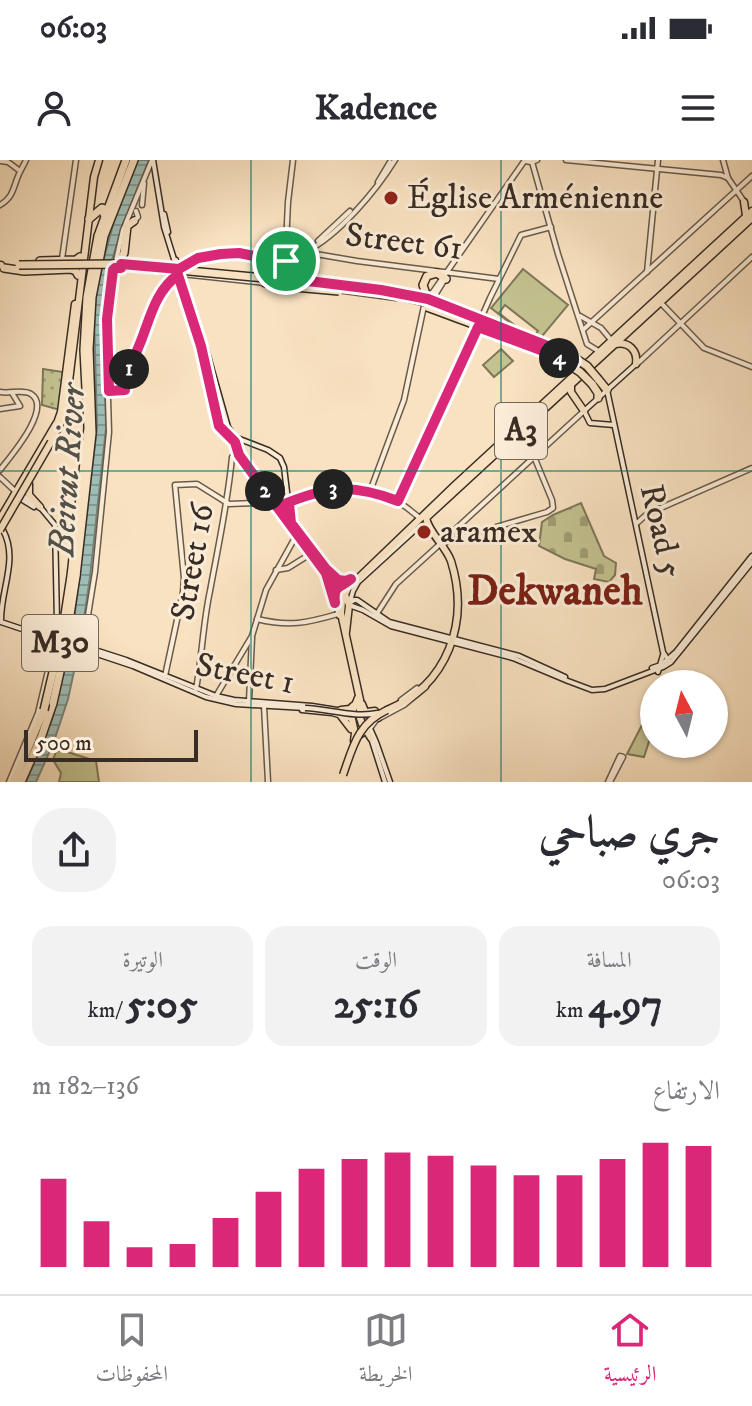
<!DOCTYPE html>
<html lang="ar">
<head>
<meta charset="utf-8">
<style>
	:root { --surface:#fff; --page:#f2f2f3; --text:#2b2b33; --muted:#7c7c81; --line:#e1e1e2; --accent:#db2777 }
	body { margin:0; font-family:"IM FELL DW Pica",Amiri,serif; background:var(--page); color:var(--text); direction:rtl; height:100vh; display:flex; flex-direction:column; font-size:30px; white-space:nowrap }
	* { box-sizing:border-box; margin:0 }
	p { font-size:26px; color:var(--muted) }
	.icon { flex:none; width:44px; height:44px; fill:none; stroke:currentColor; stroke-width:2; stroke-linecap:round; stroke-linejoin:round }
	.map { position:relative; height:622px; overflow:hidden; direction:ltr }
	.details { display:flex; flex-direction:column; background:var(--surface); flex:1 }
	.details>* { flex:none }
	.needle { width:52px; rotate:353deg }
	.fabs { position:absolute; left:640px; top:510px; display:grid; gap:16px }
	.fabs a { display:grid; place-items:center; width:88px; height:88px; border-radius:50%; background:var(--surface); box-shadow:0 2px 6px #0004; font-size:40px }
	.scale { position:absolute; left:24px; bottom:20px; width:174px; box-sizing:border-box; padding-left:8px; border:4px solid #382c24; border-top:0; font-size:22px; line-height:28px; white-space:nowrap; color:#382c24; -webkit-text-stroke:6px #fbecd7; paint-order:stroke }
	.pin { position:absolute; display:grid; place-items:center; width:68px; height:68px; color:#fff; margin:-34px; border:4px solid #fff; border-radius:50%; box-shadow:0 2px 8px #0007 }
	.km { position:absolute; width:40px; height:40px; margin:-20px; border-radius:50%; background:#222; color:#fff; font-size:22px; line-height:40px; text-align:center }
	.round { display:grid; place-items:center; flex:none; width:84px; height:84px; border-radius:32px; background:var(--page) }
	.headline { display:flex; align-items:center; justify-content:space-between; height:136px; padding:0 32px }
	h1 { font-size:44px; font-weight:700; line-height:60px }
	.metrics { display:grid; grid-template-columns:repeat(3,1fr); gap:12px; height:136px; padding:8px 32px }
	.metrics div { display:grid; align-content:center; border-radius:20px; background:var(--page); text-align:center }
	.metrics b { font-size:40px; font-weight:700 }
	.metrics small { font-size:22px; font-weight:400 }
	.metrics p { font-size:22px }
	.chart { height:224px; padding:16px 32px }
	.chart p { display:flex; justify-content:space-between }
	.chart svg { width:100%; height:144px; margin-top:8px; stroke:var(--accent); stroke-width:6 }
	.status { display:flex; justify-content:space-between; align-items:center; height:56px; padding:0 40px; background:var(--surface); direction:ltr }
	.status svg { height:22px; fill:currentColor }
	header { display:flex; justify-content:space-between; align-items:center; height:104px; padding:0 32px; background:var(--surface); font-size:36px; font-weight:700 }
	.menu { display:flex; justify-content:space-around; align-items:center; height:112px; border-top:2px solid var(--line); background:var(--surface); font-size:22px; color:var(--muted) }
	.menu a { display:grid; justify-items:center; gap:4px }
	.menu .active { color:var(--accent) }
	.map>svg:first-child { display:block }
	.grass { fill:url(#grass-dots); stroke:#7e775a; stroke-width:2 }
	.cemetery { fill:url(#cemetery-stones); stroke:#7e775a; stroke-width:2 }
	.garden { fill:#c3c290; stroke:#7e775a; stroke-width:2; fill-rule:evenodd }
	.water { fill:url(#water-rules); stroke:#75837b; stroke-width:2 }
	.lines { fill:none; stroke-linecap:round; stroke-linejoin:round }
	.tertiary-casing { stroke:#685a4b; stroke-width:7 }
	.secondary-casing { stroke:#382c24; stroke-width:7 }
	.trunk-casing { stroke:#382c24; stroke-width:9 }
	.motorway-casing { stroke:#382c24; stroke-width:10 }
	.tertiary { stroke:#fbecd7; stroke-width:4 }
	.secondary { stroke:#fbecd7; stroke-width:4 }
	.trunk { stroke:#f9e2c1; stroke-width:6 }
	.motorway { stroke:#f9e2c1; stroke-width:7 }
	.secondary-bridge-casing { stroke:#382c24; stroke-width:7; stroke-linecap:butt }
	.trunk-bridge-casing { stroke:#382c24; stroke-width:9; stroke-linecap:butt }
	.motorway-bridge-casing { stroke:#382c24; stroke-width:10; stroke-linecap:butt }
	.secondary-bridge { stroke:#fbecd7; stroke-width:4 }
	.trunk-bridge { stroke:#f9e2c1; stroke-width:6 }
	.motorway-bridge { stroke:#f9e2c1; stroke-width:7 }
	.route-casing { stroke:#fff; stroke-width:16 }
	.route { stroke:#db2777; stroke-width:10 }
	.grid { fill:none; stroke:#0f766e; stroke-width:2; stroke-opacity:0.55 }
	.poi-dot { fill:#8f2418; stroke:#fbecd7; stroke-width:3 }
	.labels { text-anchor:middle; dominant-baseline:central; stroke-width:6; stroke-linejoin:round; paint-order:stroke }
	.shield { fill:#fbecd7; stroke:#72665a; stroke-width:2 }
	.shield-label { font-size:32px; font-weight:bold; fill:#382c24 }
	.poi-label { font-size:34px; fill:#382c24; stroke:#fbecd7; text-anchor:start }
	.street-label { font-size:34px; fill:#382c24; stroke:#fbecd7 }
	.water-label { font-size:36px; font-style:italic; fill:#525048; stroke:#fbecd7 }
	.district-label { font-size:42px; font-weight:bold; fill:#7a1f14; stroke:#fbecd7 }
</style>
</head>
<body>
<div class="status"><b>06:03</b><svg viewBox="0 0 49 12"><path d="M0 12V9h3v3zM5 12V6h3v6zM10 12V3h3v9zM15 12V0h3v12zM26 1h20v11H26zM47 4h2v5h-2z"/></svg></div>
<header><svg class="icon" aria-label="menu" viewBox="0 0 24 24"><path d="M4 6h16M4 12h16M4 18h16"/></svg>Kadence<svg class="icon" aria-label="person" viewBox="0 0 24 24"><circle cx="12" cy="8" r="4"/><path d="M4 21q1-7 8-7t8 7"/></svg></header>
<div class="map">
<svg width="752" height="622" viewBox="0 0 752 622">
	<defs>
		<pattern id="grass-dots" width="8" height="8" patternUnits="userSpaceOnUse" patternTransform="scale(2)"><rect width="8" height="8" fill="#c3c290"/><path d="M2 2h.1M6 6h.1" fill="none" stroke="#9f9e75" stroke-width="1.8" stroke-linecap="round"/></pattern>
		<pattern id="cemetery-stones" width="16" height="16" patternUnits="userSpaceOnUse" patternTransform="scale(2)"><rect width="16" height="16" fill="#c3c290"/><path d="M2 7V4a2 2 0 0 1 4 0v3zM10 15v-3a2 2 0 0 1 4 0v3z" fill="#9f9e75"/></pattern>
		<pattern id="water-rules" width="6" height="5" patternUnits="userSpaceOnUse" patternTransform="scale(2)"><rect width="6" height="5" fill="#9ebdb5"/><path d="M0 2.5h6" fill="none" stroke="#829a93"/></pattern>
	</defs>
	<rect width="100%" height="100%" fill="#f9e2c1"/>
	<filter id="stains"><feTurbulence type="fractalNoise" baseFrequency=".0025" numOctaves="4"/><feColorMatrix values="0 0 0 0 .2 0 0 0 0 .09 0 0 0 0 .02 0 0 0 .5 -.17"/></filter>
	<radialGradient id="worn" r=".72"><stop offset=".6" stop-color="#630" stop-opacity="0"/><stop offset="1" stop-color="#630" stop-opacity=".3"/></radialGradient>
	<polygon class="grass" points="43,209 63,212 60,250 42,245"/>
	<polygon class="cemetery" points="581,343 604,396 616,403 615,415 609,422 594,419 596,409 565,399 539,386 542,362 553,355"/>
	<g class="garden">
		<path d="M523,109L568,145L538,181L532,180L491,148ZM505,145L538,171L532,179L499,153Z"/>
		<polygon points="501,189 513,201 494,217 483,205"/>
		<polygon points="644,561 654,564 654,566 644,597 627,594"/>
		<polygon points="61,590 96,601 99,622 59,622 61,613 53,600 56,592"/>
	</g>
	<polygon class="water" points="138,0 149,0 123,64 112,100 108,121 104,154 106,268 90,417 81,479 68,539 53,584 36,622 26,622 52,560 72,477 97,268 94,154 98,120 114,61"/>
	<g class="lines">
		<defs>
			<g id="tertiary">
				<polyline points="566,0 721,15 728,18"/>
				<polyline points="723,0 728,18 745,43"/>
				<polyline points="0,1 8,2 20,11"/>
				<polyline points="525,1 531,2 537,0"/>
				<polyline points="532,2 558,94 587,184 600,192"/>
				<polyline points="378,22 390,2"/>
				<path d="M0,45C14,37 13,27 19,14C21,9 24,5 26,0"/>
				<polyline points="142,45 144,23"/>
				<polyline points="134,61 138,57 136,51"/>
				<polyline points="318,81 350,51"/>
				<polyline points="304,92 357,101 499,119"/>
				<polyline points="62,99 76,0"/>
				<polyline points="126,108 265,123"/>
				<path d="M179,108C198,98 217,91 238,93C251,94 262,99 275,99C285,98 296,97 305,92C338,76 376,31 395,0"/>
				<polyline points="647,112 658,0"/>
				<polyline points="290,119 290,113 285,105 288,42 293,0"/>
				<polyline points="337,130 396,138"/>
				<polyline points="428,139 525,0"/>
				<polyline points="433,141 434,137 445,119"/>
				<polyline points="661,143 704,188 752,207"/>
				<polyline points="580,156 601,168 611,180"/>
				<polyline points="479,167 550,194"/>
				<polyline points="584,169 752,16"/>
				<polyline points="638,203 752,97"/>
				<path d="M109,231L125,230C128,212 134,198 141,181C150,158 156,131 178,115"/>
				<path d="M0,232C9,234 23,229 31,234C53,248 10,297 0,310"/>
				<polyline points="0,249 20,246 12,233"/>
				<polyline points="0,317 16,332"/>
				<polyline points="369,334 404,240 424,146"/>
				<polyline points="397,343 444,243 490,138 521,75 551,67"/>
				<path d="M278,347C310,333 340,323 376,334C384,336 393,338 400,343C407,347 413,353 420,358"/>
				<polyline points="637,363 647,354 752,308"/>
				<polyline points="440,380 448,376 584,251"/>
				<polyline points="442,383 547,352 553,348 552,340 523,270"/>
				<polyline points="276,410 288,408 312,393"/>
				<polyline points="376,455 396,424 440,384"/>
				<path d="M257,459C289,467 307,463 338,454"/>
				<polyline points="83,486 95,412 109,272 106,171 110,127 123,70 152,0"/>
				<polyline points="165,516 183,432 184,418 175,325 197,324 229,344 255,343 276,349"/>
				<path d="M196,529C202,497 203,463 210,431C218,387 228,342 232,297L237,295L240,298"/>
				<polyline points="216,536 252,476 266,430 297,374"/>
				<polyline points="401,540 417,528"/>
				<polyline points="249,541 252,478"/>
				<polyline points="264,546 268,622"/>
				<polyline points="371,567 376,560 404,545 426,527"/>
				<polyline points="9,622 38,553 55,481"/>
				<polyline points="608,622 620,596 623,597 610,622"/>
			</g>
			<g id="secondary">
				<polyline points="153,0 164,67 201,186 217,259 222,270 232,278"/>
				<polyline points="164,54 168,72"/>
				<polyline points="176,100 206,189 228,267 234,276"/>
				<polyline points="607,230 663,492 668,500"/>
				<polyline points="614,265 590,263 584,251 636,204"/>
				<polyline points="237,278 268,290 280,298 284,307 290,357 293,366"/>
				<polyline points="235,282 239,295 326,413 339,456"/>
				<polyline points="20,334 40,347 55,365 57,462 55,475 50,477"/>
				<polyline points="21,339 34,347"/>
				<polyline points="427,367 423,366 416,369 358,422 353,431 349,445 363,450 391,466 513,498 568,521 592,530 605,529 663,507 671,502 752,402"/>
				<path d="M3,370C19,400 0,430 1,462L133,506L206,537L236,544L305,548"/>
				<path d="M328,411C335,418 341,424 351,419"/>
				<polyline points="334,436 337,427 346,423"/>
				<polyline points="351,442 354,440 357,440 389,462 519,496 565,517"/>
				<polyline points="67,481 126,500 216,536 234,540 312,546 343,551"/>
				<polyline points="652,508 661,505 676,492 752,396"/>
				<polyline points="658,512 663,495"/>
				<polyline points="302,550 332,553 352,559"/>
				<polyline points="368,564 376,582 390,622"/>
				<polyline points="371,578 385,622"/>
			</g>
			<g id="trunk">
				<polyline points="744,42 746,55"/>
				<polyline points="0,105 1,105"/>
				<path d="M615,184C629,181 638,191 636,204"/>
				<polyline points="571,224 571,232 584,251"/>
				<polyline points="56,266 61,252 75,144"/>
				<polyline points="51,282 65,254 94,17 99,0"/>
				<polyline points="29,324 29,335 40,347"/>
				<polyline points="0,359 56,264"/>
				<polyline points="346,437 349,445 346,472"/>
				<polyline points="362,544 366,554 378,558"/>
				<polyline points="341,550 350,549 353,546"/>
				<path d="M387,550C448,525 470,462 451,401C445,385 429,373 426,358L752,58"/>
				<polyline points="364,551 367,552 375,551"/>
				<polyline points="341,556 351,569"/>
				<polyline points="362,564 360,558 360,540 341,453 342,441 348,428 454,326 752,51"/>
				<polyline points="361,574 366,570 371,578"/>
				<polyline points="354,581 355,573 351,555 358,538"/>
			</g>
			<g id="motorway">
				<polyline points="89,59 102,48 105,49 104,54"/>
				<polyline points="40,101 76,100 80,97"/>
				<polyline points="119,102 124,93 127,66 134,61"/>
				<polyline points="4,108 24,111 71,109 76,111 78,115"/>
				<polyline points="283,117 286,115 286,108"/>
				<polyline points="426,134 423,125 427,116 437,113 446,119"/>
				<polyline points="598,219 607,230"/>
				<polyline points="592,224 598,233 598,238"/>
				<polyline points="71,416 88,268 84,190 87,137 98,76 126,0"/>
				<polyline points="76,416 92,273 89,189 92,137 104,76 134,0"/>
				<polyline points="14,622 44,550"/>
				<polyline points="21,622 42,575 53,543"/>
			</g>
		</defs>
		<use href="#tertiary" class="tertiary-casing"/>
		<use href="#secondary" class="secondary-casing"/>
		<use href="#trunk" class="trunk-casing"/>
		<use href="#motorway" class="motorway-casing"/>
		<use href="#tertiary" class="tertiary"/>
		<use href="#secondary" class="secondary"/>
		<use href="#trunk" class="trunk"/>
		<use href="#motorway" class="motorway"/>
		<defs>
			<path id="secondary-bridge" d="M305,548C330,549 353,558 378,553"/>
			<g id="trunk-bridge">
				<polyline points="0,370 51,282"/>
				<path d="M343,615C353,587 357,564 387,550"/>
			</g>
			<g id="motorway-bridge">
				<polyline points="19,105 115,104 329,124 374,130 438,145 532,182 570,195 587,206 598,219"/>
				<polyline points="263,122 272,125 339,131"/>
				<polyline points="427,147 481,167"/>
				<polyline points="549,192 580,212 592,224"/>
				<polyline points="53,543 64,494 76,416"/>
				<polyline points="44,550 62,474 71,416"/>
			</g>
		</defs>
		<use href="#secondary-bridge" class="secondary-bridge-casing"/>
		<use href="#trunk-bridge" class="trunk-bridge-casing"/>
		<use href="#motorway-bridge" class="motorway-bridge-casing"/>
		<use href="#secondary-bridge" class="secondary-bridge"/>
		<use href="#trunk-bridge" class="trunk-bridge"/>
		<use href="#motorway-bridge" class="motorway-bridge"/>
	</g>
	<g class="lines">
		<defs>
			<path id="route" d="M286,101L287,98L269,99L239,93L221,94L198,98L179,109L121,104V108H115L113,110L107,159L109,231L125,230C128,212 134,198 141,181C150,158 156,130 178,115L201,186L219,266L235,282L239,295L278,348L289,344L291,363L326,409L338,420L346,421L351,419C339,429 333,425 335,443L326,413L278,348L277,347C324,327 349,322 398,341L478,167L546,192L571,204L574,201L545,185L428,139L381,130L292,119V113L286,105V101"/>
		</defs>
		<use href="#route" class="route-casing"/>
		<use href="#route" class="route"/>
	</g>
	<path class="grid" d="M251,0V622M501,0V622M0,311H752"/>
	<g class="poi-dot">
		<circle cx="391" cy="38" r="8"/>
		<circle cx="424" cy="372" r="8"/>
	</g>
	<g class="labels">
		<g class="shield">
			<rect x="495" y="243" width="52" height="56" rx="6"/>
			<rect x="22" y="455" width="76" height="56" rx="6"/>
		</g>
		<g class="shield-label">
			<text x="521" y="271">A3</text>
			<text x="60" y="483">M30</text>
		</g>
		<g class="poi-label">
			<text x="407" y="38">Église Arménienne</text>
			<text x="440" y="372">aramex</text>
		</g>
		<g class="street-label">
			<text transform="translate(404 82) rotate(7)">Street 61</text>
			<text transform="translate(661 371) rotate(77)">Road 5</text>
			<text transform="translate(193 402) rotate(-80)">Street 16</text>
			<text transform="translate(245 514) rotate(11)">Street 1</text>
		</g>
		<g class="water-label">
			<text transform="translate(68 310) rotate(-86)">Beirut River</text>
		</g>
		<g class="district-label">
			<text x="555" y="432">Dekwaneh</text>
		</g>
	</g>
	<rect width="100%" height="100%" filter="url(#stains)"/>
	<rect width="100%" height="100%" fill="url(#worn)"/>
</svg>
<div class="fabs">
<a><svg class="needle" viewBox="-14 -14 28 28"><path d="M0-13l5 13h-10z" fill="#e53935"/><path d="M0 13l5-13h-10z" fill="#7c7c81"/></svg></a>
</div>
<div class="scale">500 m</div>
<div class="pin" style="left:286px;top:101px;background:#1e9e55"><svg class="icon" aria-label="arrive" viewBox="0 0 24 24"><path d="M6 21V4h12l-3 4 3 4H6"/></svg></div>
<b class="km" style="left:129px;top:209px">1</b>
<b class="km" style="left:265px;top:331px">2</b>
<b class="km" style="left:333px;top:329px">3</b>
<b class="km" style="left:559px;top:198px">4</b>
</div>
<section class="details">
<div class="headline"><div><h1>جري صباحي</h1><p>06:03</p></div><a class="round"><svg class="icon" aria-label="share" viewBox="0 0 24 24"><path d="M12 15V3M7 8l5-5 5 5M5 13v7h14v-7"/></svg></a></div>
<div class="metrics">
<div><p>المسافة</p><b>4.97<small> km</small></b></div>
<div><p>الوقت</p><b>25:16</b></div>
<div><p>الوتيرة</p><b>5:05<small> /km</small></b></div>
</div>
<div class="chart"><p><span>الارتفاع</span>136–182 m</p>
<svg viewBox="0 0 160 44" preserveAspectRatio="none"><path d="M5 44V17M15 44V30M25 44V38M35 44V37M45 44V29M55 44V21M65 44V14M75 44V11M85 44V9M95 44V10M105 44V13M115 44V16M125 44V16M135 44V11M145 44V6M155 44V7"/></svg>
</div>
</section>
<nav class="menu">
<a class="active"><svg class="icon" aria-label="home" viewBox="0 0 24 24"><path d="M3 11l9-7 9 7M6 9v11h12V9"/></svg>الرئيسية</a>
<a><svg class="icon" aria-label="map" viewBox="0 0 24 24"><path d="M3 6l6-2 6 2 6-2v14l-6 2-6-2-6 2zM9 4v14M15 6v14"/></svg>الخريطة</a>
<a><svg class="icon" aria-label="saved" viewBox="0 0 24 24"><path d="M7 4h10v16l-5-4-5 4z"/></svg>المحفوظات</a>
</nav>
</body>
</html>
